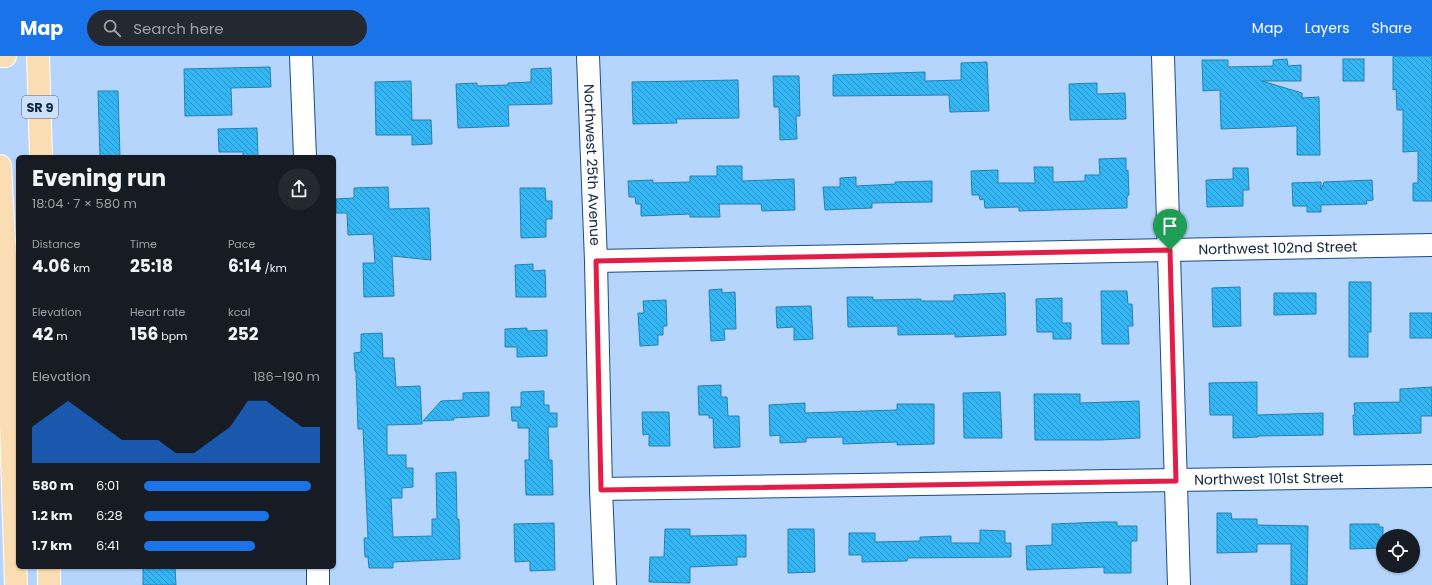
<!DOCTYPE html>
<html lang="en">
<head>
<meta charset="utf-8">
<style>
	:root { --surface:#171b24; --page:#242831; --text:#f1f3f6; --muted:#9ea1a6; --accent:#1a73e8 }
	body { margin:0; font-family:Poppins,sans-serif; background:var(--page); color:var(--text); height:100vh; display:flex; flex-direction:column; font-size:15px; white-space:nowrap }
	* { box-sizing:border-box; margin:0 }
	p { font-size:13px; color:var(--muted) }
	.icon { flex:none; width:22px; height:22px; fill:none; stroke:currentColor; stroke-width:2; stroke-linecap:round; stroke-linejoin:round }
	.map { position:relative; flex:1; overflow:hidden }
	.side { position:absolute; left:16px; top:99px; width:320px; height:414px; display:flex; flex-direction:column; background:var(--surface); border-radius:6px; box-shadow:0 1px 3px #0004 }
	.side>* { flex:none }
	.controls { position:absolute; left:1376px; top:473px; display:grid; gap:8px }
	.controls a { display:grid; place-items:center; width:44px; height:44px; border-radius:50%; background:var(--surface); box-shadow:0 1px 3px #0004; font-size:20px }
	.pin { position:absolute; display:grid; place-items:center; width:34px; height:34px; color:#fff; margin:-41px -17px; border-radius:50% 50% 50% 0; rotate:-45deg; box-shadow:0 0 4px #0007 }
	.pin .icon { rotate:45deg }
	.round { display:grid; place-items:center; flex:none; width:42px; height:42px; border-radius:21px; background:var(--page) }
	.summary { display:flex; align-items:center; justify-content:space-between; height:68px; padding:0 16px }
	h1 { font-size:22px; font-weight:700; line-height:30px }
	.figures { display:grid; grid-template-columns:repeat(3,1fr); gap:6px; height:68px; padding:4px 16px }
	.figures div { display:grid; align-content:center }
	.figures b { font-size:17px; font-weight:700 }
	.figures small { font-size:11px; font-weight:400 }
	.figures p { font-size:11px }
	.chart { height:112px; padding:8px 16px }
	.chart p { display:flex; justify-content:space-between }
	.chart svg { width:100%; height:72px; margin-top:4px; fill:var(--accent); opacity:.7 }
	ul { padding:0 16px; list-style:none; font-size:13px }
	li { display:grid; grid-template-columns:64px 48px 1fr; align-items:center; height:30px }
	li i { height:10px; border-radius:5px; background:var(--accent) }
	header { display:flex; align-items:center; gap:24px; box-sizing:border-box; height:56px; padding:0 20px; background:var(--accent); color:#fff }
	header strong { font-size:19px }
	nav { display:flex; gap:22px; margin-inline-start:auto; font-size:14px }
	.search { width:280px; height:36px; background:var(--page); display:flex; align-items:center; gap:10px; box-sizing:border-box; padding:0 14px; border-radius:22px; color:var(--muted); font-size:15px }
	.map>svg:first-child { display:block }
	.building { fill:url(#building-back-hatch); stroke:#2482b0 }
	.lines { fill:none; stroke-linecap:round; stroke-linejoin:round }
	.street-casing { stroke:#1b4b85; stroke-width:24 }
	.primary-casing { stroke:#fff; stroke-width:24 }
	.street { stroke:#fff; stroke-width:22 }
	.primary { stroke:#fbddb4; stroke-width:22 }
	.route-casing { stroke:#fff; stroke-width:8 }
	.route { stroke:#e11d48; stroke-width:5 }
	.labels { text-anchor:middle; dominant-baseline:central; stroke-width:4; stroke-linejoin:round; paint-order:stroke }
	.shield { fill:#cce1fc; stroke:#485d76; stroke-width:1 }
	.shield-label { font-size:13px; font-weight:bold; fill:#10243d }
	.street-label { font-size:14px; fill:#10243d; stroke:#cce1fc }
</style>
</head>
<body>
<header>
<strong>Map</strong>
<div class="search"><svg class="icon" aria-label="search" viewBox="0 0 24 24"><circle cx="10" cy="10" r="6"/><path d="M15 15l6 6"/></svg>Search here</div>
<nav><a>Map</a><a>Layers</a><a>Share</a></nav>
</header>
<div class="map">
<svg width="1432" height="529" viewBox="0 0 1432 529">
	<defs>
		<pattern id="building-back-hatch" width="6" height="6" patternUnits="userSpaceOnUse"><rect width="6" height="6" fill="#34b6f5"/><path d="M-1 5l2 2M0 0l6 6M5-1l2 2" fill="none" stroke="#2b94c8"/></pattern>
	</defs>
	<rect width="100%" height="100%" fill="#b6d5fd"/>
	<g class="building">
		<polygon points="1393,0 1432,0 1432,145 1413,145 1413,127 1418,127 1418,95 1403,96 1403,54 1397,54 1396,33 1393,34"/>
		<polygon points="1287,3 1288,10 1301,9 1301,25 1262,25 1302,37 1302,42 1319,41 1320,99 1297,99 1297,70 1221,73 1220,34 1203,35 1202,4 1228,4 1228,11 1273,10 1273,4"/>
		<rect x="1343" y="3" width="21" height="22"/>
		<polygon points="987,6 989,55 950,56 949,39 833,40 833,19 925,16 925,25 961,24 961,7"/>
		<polygon points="270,11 271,31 231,32 232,59 185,60 184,13"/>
		<polygon points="551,12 552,48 508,49 509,70 458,72 456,28 477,27 477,30 508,29 508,27 531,26 531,13"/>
		<polygon points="773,20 799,20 800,60 796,60 797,83 780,84 779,51 774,51"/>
		<polygon points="738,24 739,62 676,63 677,67 633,68 632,26"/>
		<polygon points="411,25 412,64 431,64 432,88 412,89 412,79 376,79 375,26"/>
		<polygon points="1097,27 1097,38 1125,37 1126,63 1070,64 1069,28"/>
		<polygon points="98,35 118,35 120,101 100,101"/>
		<polygon points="257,72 258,101 243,101 243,96 219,96 218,73"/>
		<polygon points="1126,102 1126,115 1128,114 1129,139 1127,140 1127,152 1019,155 1019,151 985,152 984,143 980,144 979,139 972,139 971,115 998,114 998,127 1035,127 1034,111 1053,111 1053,126 1085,125 1085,119 1100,119 1099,103"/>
		<polygon points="717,110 742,110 742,125 794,123 795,154 762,155 761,148 719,148 720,161 690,161 690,158 641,160 641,148 636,148 635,141 629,141 628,125 653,124 653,127 690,126 690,120 717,120"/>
		<polygon points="1233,112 1248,112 1249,134 1243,134 1243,150 1207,151 1206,124 1233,123"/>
		<polygon points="856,121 856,130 895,128 895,126 932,125 932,146 872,147 872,152 825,154 823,131 840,131 840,122"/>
		<polygon points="1372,124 1373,144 1366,145 1367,148 1321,149 1321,156 1307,156 1307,150 1293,150 1292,127 1321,126 1321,134 1324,126"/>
		<polygon points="388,131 389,153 429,152 431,204 392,200 394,240 364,241 363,207 375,207 373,178 348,179 347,157 336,157 336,143 354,142 354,132"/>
		<polygon points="520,132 545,132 546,145 552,145 552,163 546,163 546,181 521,182"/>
		<polygon points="533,208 533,215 545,214 546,241 516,241 515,209"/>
		<polygon points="1349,226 1371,226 1371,276 1368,276 1368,301 1349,301"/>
		<polygon points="1240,231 1241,270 1213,271 1212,232"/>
		<polygon points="722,233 722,237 735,236 736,273 724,273 725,284 711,285 709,234"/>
		<polygon points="1101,235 1127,235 1128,248 1132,248 1133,270 1128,270 1129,288 1102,288"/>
		<polygon points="1005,237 1006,279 955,281 955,278 898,279 898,270 848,271 847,241 873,241 873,244 921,243 921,245 954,245 954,239"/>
		<polygon points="1274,237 1316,237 1316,258 1274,259"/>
		<polygon points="1062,242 1062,267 1071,267 1071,283 1053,283 1053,276 1037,276 1036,243"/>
		<polygon points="666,244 667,270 663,270 663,279 658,279 658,289 640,290 638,257 644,257 643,245"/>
		<polygon points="811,250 813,283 794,284 794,271 777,272 776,251"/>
		<rect x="1410" y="257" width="22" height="25"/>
		<polygon points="527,272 527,275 547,274 547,300 517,301 517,291 505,291 505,273"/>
		<polygon points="382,277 383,302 394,302 396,331 420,330 422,368 387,369 387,399 406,399 406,412 413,412 413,431 402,432 402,442 391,442 393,481 432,480 432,463 437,463 436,417 456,416 457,463 459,463 460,503 393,506 393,512 369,512 368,501 365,501 364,482 368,482 363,373 358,373 356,315 355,315 354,297 361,296 361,278"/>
		<polygon points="1257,326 1257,359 1323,357 1323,379 1258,380 1258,381 1233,382 1233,359 1210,359 1209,327"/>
		<polygon points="721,329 721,341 727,341 728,360 739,360 740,391 714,392 713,362 709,362 709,359 699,359 698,330"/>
		<polygon points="1432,331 1432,360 1421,360 1421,377 1354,379 1353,359 1355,359 1354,347 1400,346 1400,333"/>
		<polygon points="544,335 544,349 549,349 549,357 557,357 557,371 548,371 549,404 552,404 553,439 526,439 525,404 529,404 529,372 518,372 518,365 512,365 511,351 521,351 521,336"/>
		<polygon points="489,336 489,360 453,362 454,364 423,365 441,345 463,344 463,337"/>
		<polygon points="1000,336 1002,382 964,382 963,337"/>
		<polygon points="1034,338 1080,338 1080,347 1139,345 1140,382 1100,384 1035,384"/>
		<polygon points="805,347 805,357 897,354 897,348 934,348 934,388 897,389 897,386 843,388 843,381 806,382 806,386 780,387 780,379 770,380 769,349"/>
		<polygon points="642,356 669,356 670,390 649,390 649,378 643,379"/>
		<polygon points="1217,457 1231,457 1232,463 1257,463 1257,469 1308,470 1307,529 1291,529 1291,488 1257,488 1257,496 1217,497"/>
		<polygon points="1103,466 1117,466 1117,470 1137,470 1137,485 1131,485 1131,517 1104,517 1104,511 1027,514 1026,490 1052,489 1052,468"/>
		<polygon points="554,467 555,514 530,515 530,505 515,506 514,468"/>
		<polygon points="1350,468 1379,468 1379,471 1383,471 1383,492 1350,493"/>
		<polygon points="665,473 690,473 690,480 746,479 746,501 737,501 737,509 690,511 690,527 649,526 650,501 664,501"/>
		<polygon points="788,473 814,473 815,516 788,517"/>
		<polygon points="980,474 1005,475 1005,487 1011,487 1011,501 908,502 907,505 862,506 862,499 849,499 849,477 875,477 875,486 920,485 920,481 951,480 951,487 980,487"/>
		<polygon points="143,511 175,511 176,529 143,529"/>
	</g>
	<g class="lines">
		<defs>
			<g id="street">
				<polyline points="301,0 305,101"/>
				<path id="s1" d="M588,0L596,205L601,433L605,529"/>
				<polyline points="1163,0 1179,529"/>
				<path id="s2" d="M596,205L1432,189"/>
				<path id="s3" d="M601,433L1432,420"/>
				<polyline points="318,511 318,529"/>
			</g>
			<g id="primary">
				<polyline points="0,0 5,0"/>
				<polyline points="38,0 41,101"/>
				<polyline points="0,110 7,240 16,529"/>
				<polyline points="49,529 49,511"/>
			</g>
		</defs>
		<use href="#street" class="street-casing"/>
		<use href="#primary" class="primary-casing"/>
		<use href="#street" class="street"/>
		<use href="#primary" class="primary"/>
	</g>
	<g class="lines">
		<defs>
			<polygon id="route" points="1170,194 1176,425 601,434 596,205"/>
		</defs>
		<use href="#route" class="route-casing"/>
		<use href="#route" class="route"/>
	</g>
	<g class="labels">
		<rect class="shield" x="22" y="40" width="36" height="22" rx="3"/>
		<g class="shield-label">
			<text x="40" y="51">SR 9</text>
		</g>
		<g class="street-label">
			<text stroke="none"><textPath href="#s1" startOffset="109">Northwest 25th Avenue</textPath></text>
			<text stroke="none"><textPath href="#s2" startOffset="682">Northwest 102nd Street</textPath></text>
			<text stroke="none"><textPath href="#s3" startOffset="668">Northwest 101st Street</textPath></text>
		</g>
	</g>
</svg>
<div class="controls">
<a><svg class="icon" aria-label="locate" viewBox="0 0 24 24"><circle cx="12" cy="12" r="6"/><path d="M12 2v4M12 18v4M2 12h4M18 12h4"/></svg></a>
</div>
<div class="pin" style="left:1170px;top:194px;background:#1e9e55"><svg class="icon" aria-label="arrive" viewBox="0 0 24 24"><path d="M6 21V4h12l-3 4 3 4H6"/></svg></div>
<section class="side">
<div class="summary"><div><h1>Evening run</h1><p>18:04 · 7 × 580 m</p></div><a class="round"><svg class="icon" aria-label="share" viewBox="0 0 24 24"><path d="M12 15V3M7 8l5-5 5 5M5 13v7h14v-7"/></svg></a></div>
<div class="figures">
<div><p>Distance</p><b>4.06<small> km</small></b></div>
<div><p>Time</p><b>25:18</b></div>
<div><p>Pace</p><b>6:14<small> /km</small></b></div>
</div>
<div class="figures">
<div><p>Elevation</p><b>42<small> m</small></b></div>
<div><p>Heart rate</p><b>156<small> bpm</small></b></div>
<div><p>kcal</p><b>252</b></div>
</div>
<div class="chart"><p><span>Elevation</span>186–190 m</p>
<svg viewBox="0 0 160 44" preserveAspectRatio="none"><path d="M0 44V22L10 14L20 6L30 14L40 22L50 30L60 30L70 30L80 38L90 38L100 30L110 22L120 6L130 6L140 14L150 22L160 22V44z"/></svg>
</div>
<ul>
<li><b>580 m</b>6:01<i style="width:95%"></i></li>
<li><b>1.2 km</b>6:28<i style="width:71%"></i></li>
<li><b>1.7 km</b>6:41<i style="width:63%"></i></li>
</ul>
</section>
</div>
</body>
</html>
